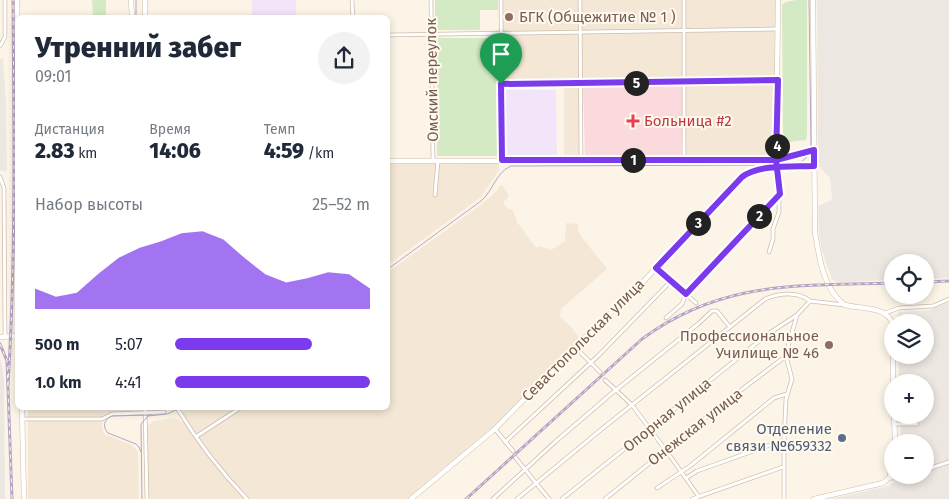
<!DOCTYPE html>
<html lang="ru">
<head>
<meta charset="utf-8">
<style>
	:root { --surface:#fff; --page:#f2f2f3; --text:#1f2937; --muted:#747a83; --accent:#7c3aed }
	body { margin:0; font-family:"Fira Sans",sans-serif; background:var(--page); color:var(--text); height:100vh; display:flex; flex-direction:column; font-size:19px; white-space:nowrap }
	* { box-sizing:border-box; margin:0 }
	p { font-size:16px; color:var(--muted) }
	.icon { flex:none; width:28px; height:28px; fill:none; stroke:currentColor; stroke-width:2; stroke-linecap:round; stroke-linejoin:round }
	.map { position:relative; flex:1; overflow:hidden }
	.drawer { position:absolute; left:15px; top:15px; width:375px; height:395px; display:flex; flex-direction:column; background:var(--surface); border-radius:8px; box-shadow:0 2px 8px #0003 }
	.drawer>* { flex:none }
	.controls { position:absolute; left:884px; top:254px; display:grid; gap:10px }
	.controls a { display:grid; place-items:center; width:50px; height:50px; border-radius:50%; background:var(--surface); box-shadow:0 2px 8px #0003; font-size:25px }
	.pin { position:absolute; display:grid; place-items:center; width:42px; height:42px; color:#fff; margin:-51px -21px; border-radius:50% 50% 50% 0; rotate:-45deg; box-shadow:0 0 5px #0007 }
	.pin .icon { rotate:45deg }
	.km { position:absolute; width:25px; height:25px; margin:-12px; border-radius:50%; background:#222; color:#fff; font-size:14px; line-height:25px; text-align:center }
	.round { display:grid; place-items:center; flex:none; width:52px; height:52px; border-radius:26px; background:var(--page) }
	.head { display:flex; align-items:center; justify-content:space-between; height:85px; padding:0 20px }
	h1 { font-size:28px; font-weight:800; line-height:38px }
	.stats { display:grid; grid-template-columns:repeat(3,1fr); gap:8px; height:85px; padding:5px 20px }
	.stats div { display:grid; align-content:center }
	.stats b { font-size:21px; font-weight:800 }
	.stats small { font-size:14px; font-weight:400 }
	.stats p { font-size:14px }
	.chart { height:140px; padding:10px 20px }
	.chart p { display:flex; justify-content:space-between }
	.chart svg { width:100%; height:90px; margin-top:5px; fill:var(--accent); opacity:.7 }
	ul { padding:0 20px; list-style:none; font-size:16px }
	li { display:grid; grid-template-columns:80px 60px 1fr; align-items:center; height:38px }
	li i { height:12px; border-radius:6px; background:var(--accent) }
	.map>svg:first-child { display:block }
	.residential { fill:#f4e7d6 }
	.industrial { fill:#ede7e1 }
	.education { fill:#f2e4f9 }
	.medical { fill:#fadadd }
	.green { fill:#d3eac5 }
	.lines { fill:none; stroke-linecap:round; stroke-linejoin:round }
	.street-casing { stroke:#cebdad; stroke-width:4.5 }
	.secondary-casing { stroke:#d1beaa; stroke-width:5.5 }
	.street { stroke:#fff; stroke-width:3 }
	.secondary { stroke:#fff; stroke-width:4.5 }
	.tram { stroke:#b8a5c6; stroke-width:1 }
	.rail-casing { stroke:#b8a5c6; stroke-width:3 }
	.rail { stroke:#fff9ee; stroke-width:1; stroke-dasharray:4; stroke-linecap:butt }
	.route-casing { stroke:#fff; stroke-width:10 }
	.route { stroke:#7c3aed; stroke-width:6 }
	.education-dot { fill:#8d6e63; stroke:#fff9ee; stroke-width:2 }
	.health-dot { fill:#e0444e; stroke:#fff9ee; stroke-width:2 }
	.service-dot { fill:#5c6f8a; stroke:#fff9ee; stroke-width:2 }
	.labels { text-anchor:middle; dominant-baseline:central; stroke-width:4; stroke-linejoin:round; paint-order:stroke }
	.education-label { font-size:15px; fill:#785e54; stroke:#fff9ee; text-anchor:start }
	.street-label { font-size:15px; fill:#765c4c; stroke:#fff9ee }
	.health-label { font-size:15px; fill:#be3a42; stroke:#fff9ee; text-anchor:start }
	.service-label { font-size:15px; fill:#4e5e75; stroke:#fff9ee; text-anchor:end }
</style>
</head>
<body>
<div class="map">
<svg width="949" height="499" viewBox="0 0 949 499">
	<rect width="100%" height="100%" fill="#fcf5e7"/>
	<g class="residential">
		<polygon points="503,0 777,0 775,158 686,158 686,81 579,82 579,158 564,159 564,82 503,83"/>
		<polygon points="495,162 499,163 499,170 481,197 388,265 388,164"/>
		<polygon points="500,185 503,186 509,196 503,202 507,208 513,210 517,222 536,248 539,246 551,250 565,241 566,223 578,224 578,230 581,236 607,269 561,309 560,317 571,327 578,336 579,341 494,427 408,499 250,499 227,474 183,416 183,410 187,408 388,408 388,272 474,210 496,192"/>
		<polygon points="28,408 136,408 133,413 109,413 104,415 102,426 104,434 132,445 138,452 139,499 28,499"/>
		<polygon points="174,418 184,422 224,476 244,499 148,499 148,426 153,421"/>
	</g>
	<g class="industrial">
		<polygon points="817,0 949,0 949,278 925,279 925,262 892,262 892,280 839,282 832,280 822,250 819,232 818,206 832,200 830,178 818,165"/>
		<polygon points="3,58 6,103 7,171 0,171 0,60"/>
		<polygon points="949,302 949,499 830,499 889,486 897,480 899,475 925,475 925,442 901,442 900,415 925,415 925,382 899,382 898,355 925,355 925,322 897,322 897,316 899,312 930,310"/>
		<polygon points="0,357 4,376 5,499 0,499"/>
	</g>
	<g class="education">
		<rect x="252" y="0" width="44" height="17"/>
		<polygon points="506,90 556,90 557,157 506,157"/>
	</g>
	<polygon class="medical" points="683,83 681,158 585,158 583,86"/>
	<g class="green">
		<polygon points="92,0 106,0 106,17 93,17"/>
		<polygon points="435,0 498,0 498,10 480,10 480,30 435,30"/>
		<polygon points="796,0 807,0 807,134 806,140 789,142 786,141 783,132 782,5 786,2"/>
		<polygon points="438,38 496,38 497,156 437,156"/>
	</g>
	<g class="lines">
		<defs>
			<g id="street">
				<polyline points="352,0 353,18"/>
				<polyline points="431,0 433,160"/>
				<polyline points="501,0 502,160"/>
				<polyline points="580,0 581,160"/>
				<polyline points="388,35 777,29"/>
				<polyline points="0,46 5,37 5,0"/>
				<polyline points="501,84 778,80"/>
				<polyline points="684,160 684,0"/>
				<polyline points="0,177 4,188 5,336"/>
				<polyline points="435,195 438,160"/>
				<polyline points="769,252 773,239 773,229 779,212 779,194 776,168"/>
				<polyline points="656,268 696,303"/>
				<polyline points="885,313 899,308 933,306 949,299"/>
				<polyline points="666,318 682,304 686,294 779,194"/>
				<polyline points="575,347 600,372"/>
				<polyline points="605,380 632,405 670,456 699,497"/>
				<polyline points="145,408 147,499"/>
				<path d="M177,408C196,439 221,472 247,499"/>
				<polyline points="22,419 102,419 112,414 164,412"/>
				<polyline points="894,424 917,424"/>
				<polyline points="495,429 513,451"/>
				<polyline points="197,436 240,408"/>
				<polyline points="505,442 599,355 671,281"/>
				<polyline points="515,457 549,499"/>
				<polyline points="925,470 949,462"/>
				<polyline points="686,478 697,471 784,440"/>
				<polyline points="889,478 899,478 911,475"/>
				<polyline points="657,488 690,466 774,398 787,394"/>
				<polyline points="493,499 555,442 611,394 698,324 712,311 717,311 730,327"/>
				<path d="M517,499L603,428L765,299C779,293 798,291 810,301"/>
				<polyline points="562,499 768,334 797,315"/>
				<polyline points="605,499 724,403 786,356"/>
				<polyline points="692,499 783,467"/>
				<polyline points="784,499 784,440 786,399 792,379 786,356 787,350 797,315 810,301 844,305"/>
			</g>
			<g id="secondary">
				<polyline points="17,0 18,40"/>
				<polyline points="131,0 132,18"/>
				<path d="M813,0L815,232C819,256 823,290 845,305C859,309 887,306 892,323"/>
				<polyline points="145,18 145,0"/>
				<polyline points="388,161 777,160 814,150"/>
				<polyline points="776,168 778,0"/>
				<polyline points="0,337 18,336"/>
				<polyline points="893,355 893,382"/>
				<polyline points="22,408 24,499"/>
				<polyline points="894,415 895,442"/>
				<path d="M411,499L495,429L575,347L641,284L742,177C759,164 793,167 814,166"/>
				<polyline points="814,499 883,483 889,478 892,470"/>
			</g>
		</defs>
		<use href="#street" class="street-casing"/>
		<use href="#secondary" class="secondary-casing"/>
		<use href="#street" class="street"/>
		<use href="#secondary" class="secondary"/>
		<g class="tram">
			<polyline points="136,0 136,18"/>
			<path d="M388,269L481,201C493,191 496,172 511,166L792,165C803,162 809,158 811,147L809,0"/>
			<path d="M141,452L139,447L136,444L108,433C102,427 104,419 112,416L152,415"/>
			<polyline points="142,499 141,424 148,416 167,414 180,408"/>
		</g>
		<defs>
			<g id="rail">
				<polyline points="925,282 949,281"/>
				<polyline points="0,344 7,361 12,499"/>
				<path d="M8,385C16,257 14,128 13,0"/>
				<path d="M466,499L642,339C722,280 798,286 892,283"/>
			</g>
		</defs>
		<use href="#rail" class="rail-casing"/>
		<use href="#rail" class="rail"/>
	</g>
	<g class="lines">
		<defs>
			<path id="route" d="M501,84L502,160H776L780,194L686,294L656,268L742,177C759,164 793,167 814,166V150L776,160L778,80L501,84"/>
		</defs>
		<use href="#route" class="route-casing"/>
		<use href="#route" class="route"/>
	</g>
	<g class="education-dot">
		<circle cx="509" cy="17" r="5"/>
		<circle cx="829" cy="345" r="5"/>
	</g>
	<path class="health-dot" d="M630.5 113.5h5v5h5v5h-5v5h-5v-5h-5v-5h5z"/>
	<circle class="service-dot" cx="842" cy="438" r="5"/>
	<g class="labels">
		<g class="education-label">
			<text x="519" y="17">БГК (Общежитие № 1 )</text>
			<text x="819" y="336" text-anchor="end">Профессиональное<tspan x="819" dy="17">Училище № 46</tspan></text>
		</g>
		<g class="street-label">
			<text transform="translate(432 80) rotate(-91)">Омский переулок</text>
			<text transform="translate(583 340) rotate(-45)">Севастопольская улица</text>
			<text transform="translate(667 415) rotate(-39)">Опорная улица</text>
			<text transform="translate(695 427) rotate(-38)">Онежская улица</text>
		</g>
		<g class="health-label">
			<text x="644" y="121">Больница #2</text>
		</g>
		<g class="service-label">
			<text x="832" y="429">Отделение<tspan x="832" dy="17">связи №659332</tspan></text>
		</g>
	</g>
</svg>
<div class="controls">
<a><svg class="icon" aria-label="locate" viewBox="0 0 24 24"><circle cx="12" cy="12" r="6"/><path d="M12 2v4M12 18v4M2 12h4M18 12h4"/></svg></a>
<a><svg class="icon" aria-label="layers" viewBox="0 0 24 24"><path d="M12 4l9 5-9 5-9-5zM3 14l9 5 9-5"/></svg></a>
<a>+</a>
<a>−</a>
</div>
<div class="pin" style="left:501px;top:84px;background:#1e9e55"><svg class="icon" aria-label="arrive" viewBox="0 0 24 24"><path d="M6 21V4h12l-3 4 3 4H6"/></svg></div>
<b class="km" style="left:633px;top:160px">1</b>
<b class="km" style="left:759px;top:216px">2</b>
<b class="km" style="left:698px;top:223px">3</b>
<b class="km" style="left:777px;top:146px">4</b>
<b class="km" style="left:636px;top:83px">5</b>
<section class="drawer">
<div class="head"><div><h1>Утренний забег</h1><p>09:01</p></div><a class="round"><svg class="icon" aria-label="share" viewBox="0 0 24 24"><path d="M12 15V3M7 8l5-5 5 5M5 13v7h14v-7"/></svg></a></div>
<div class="stats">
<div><p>Дистанция</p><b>2.83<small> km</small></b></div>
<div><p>Время</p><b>14:06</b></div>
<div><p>Темп</p><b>4:59<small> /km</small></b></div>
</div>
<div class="chart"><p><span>Набор высоты</span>25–52 m</p>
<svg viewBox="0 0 160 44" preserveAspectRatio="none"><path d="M0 44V34L10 38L20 36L30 27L40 19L50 14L60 11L70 7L80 6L90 10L100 19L110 27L120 31L130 29L140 26L150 27L160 34V44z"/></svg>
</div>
<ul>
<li><b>500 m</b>5:07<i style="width:70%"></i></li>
<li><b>1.0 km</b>4:41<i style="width:100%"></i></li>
</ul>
</section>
</div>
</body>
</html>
